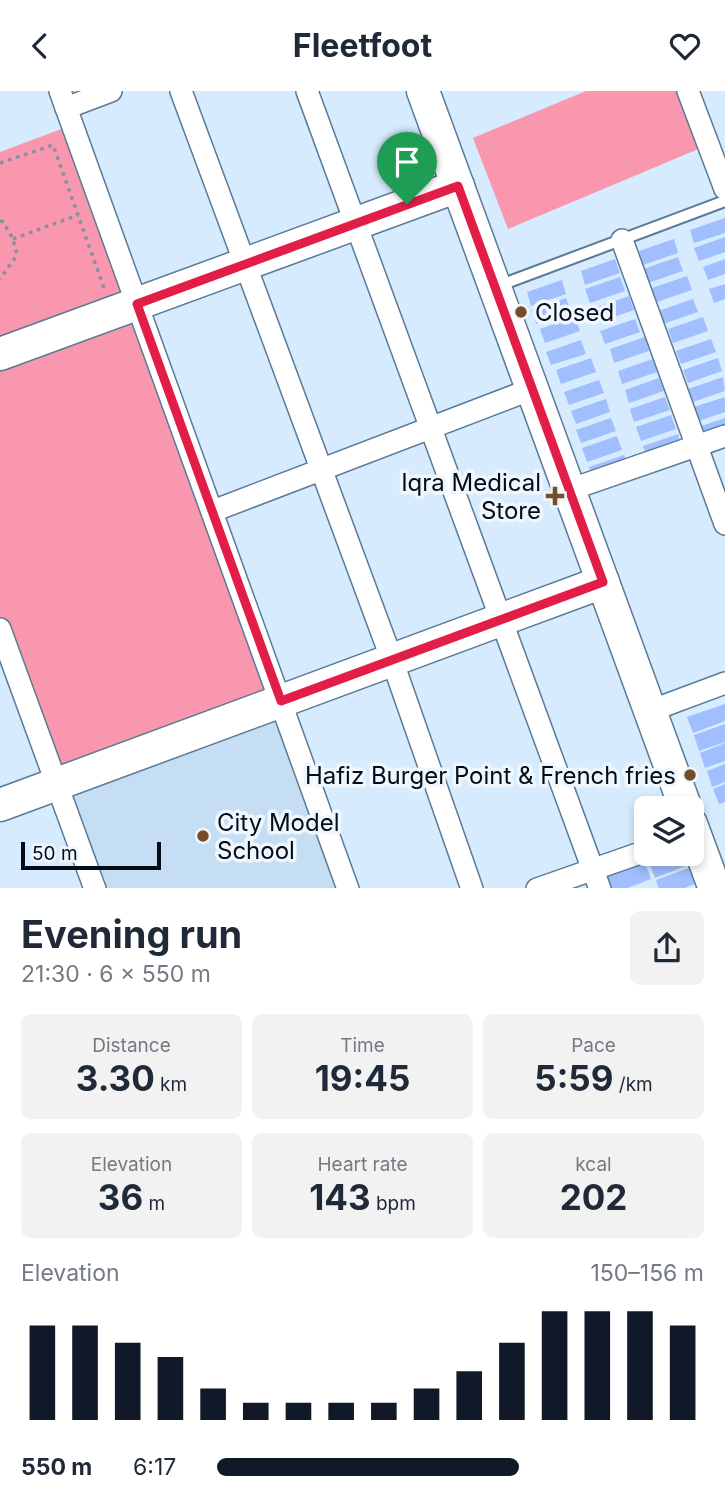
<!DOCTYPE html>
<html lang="en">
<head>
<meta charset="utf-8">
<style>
	:root { --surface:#fff; --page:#f2f2f3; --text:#1f2937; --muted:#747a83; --accent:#111827 }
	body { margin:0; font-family:Inter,sans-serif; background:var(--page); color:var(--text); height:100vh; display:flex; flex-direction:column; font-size:26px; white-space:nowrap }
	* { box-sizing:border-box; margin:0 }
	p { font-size:23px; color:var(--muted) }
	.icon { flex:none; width:38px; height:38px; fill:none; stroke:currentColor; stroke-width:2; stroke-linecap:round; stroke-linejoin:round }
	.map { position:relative; height:797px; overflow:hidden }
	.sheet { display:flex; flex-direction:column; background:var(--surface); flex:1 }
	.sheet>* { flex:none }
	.fabs { position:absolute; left:634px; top:705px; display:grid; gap:14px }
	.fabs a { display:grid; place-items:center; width:70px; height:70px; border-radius:10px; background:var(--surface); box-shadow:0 4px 10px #0003; font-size:35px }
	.scale { position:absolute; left:21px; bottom:18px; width:140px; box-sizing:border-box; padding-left:7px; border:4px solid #030d17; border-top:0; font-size:19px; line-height:24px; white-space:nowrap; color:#030d17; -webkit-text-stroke:5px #eff6fd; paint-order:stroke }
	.pin { position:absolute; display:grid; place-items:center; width:60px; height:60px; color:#fff; margin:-72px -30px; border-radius:50% 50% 50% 0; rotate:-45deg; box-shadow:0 0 7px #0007 }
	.pin .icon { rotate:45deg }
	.round { display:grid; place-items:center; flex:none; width:74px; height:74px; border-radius:10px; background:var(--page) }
	.headline { display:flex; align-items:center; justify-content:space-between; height:119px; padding:0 21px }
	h1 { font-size:38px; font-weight:700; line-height:52px }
	.metrics { display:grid; grid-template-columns:repeat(3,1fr); gap:10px; height:119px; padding:7px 21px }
	.metrics div { display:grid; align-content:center; border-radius:10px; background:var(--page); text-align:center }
	.metrics b { font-size:35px; font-weight:700 }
	.metrics small { font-size:19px; font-weight:400 }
	.metrics p { font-size:19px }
	.chart { height:196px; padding:14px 21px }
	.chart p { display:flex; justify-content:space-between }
	.chart svg { width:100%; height:126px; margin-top:7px; stroke:var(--accent); stroke-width:6 }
	ul { padding:0 21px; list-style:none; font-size:23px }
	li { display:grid; grid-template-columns:112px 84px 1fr; align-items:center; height:52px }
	li i { height:18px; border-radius:9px; background:var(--accent) }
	header { display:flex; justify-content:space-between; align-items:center; height:91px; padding:0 21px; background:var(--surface); font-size:32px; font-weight:700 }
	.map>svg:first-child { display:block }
	.built { fill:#c6def4 }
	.green { fill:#f897ae }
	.building { fill:#a1bfff }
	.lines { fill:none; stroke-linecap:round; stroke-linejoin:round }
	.lane-casing { stroke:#5a7a95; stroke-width:14 }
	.street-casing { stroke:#5a7a95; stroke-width:24 }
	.secondary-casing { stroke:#5a7a95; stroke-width:35 }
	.path { stroke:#8292a2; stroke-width:3.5; stroke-dasharray:3.5 5; stroke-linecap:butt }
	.lane { stroke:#fff; stroke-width:10 }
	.street { stroke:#fff; stroke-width:21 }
	.secondary { stroke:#fff; stroke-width:32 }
	.route-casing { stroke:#fff; stroke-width:14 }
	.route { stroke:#e11d48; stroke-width:9 }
	.poi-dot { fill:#734e29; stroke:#eff6fd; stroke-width:2.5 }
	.labels { text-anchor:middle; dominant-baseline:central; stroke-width:7; stroke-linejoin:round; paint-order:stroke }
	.poi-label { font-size:24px; fill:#030d17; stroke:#eff6fd; text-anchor:start }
</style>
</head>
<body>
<header><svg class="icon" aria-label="back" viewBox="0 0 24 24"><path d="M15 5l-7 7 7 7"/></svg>Fleetfoot<svg class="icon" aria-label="heart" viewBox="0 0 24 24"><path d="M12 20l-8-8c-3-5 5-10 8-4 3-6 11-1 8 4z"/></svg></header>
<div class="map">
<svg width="725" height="798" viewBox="0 0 725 798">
	<rect width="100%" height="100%" fill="#d6ebfe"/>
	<polygon class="built" points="281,610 348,797 95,797 57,693"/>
	<g class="green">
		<polygon points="586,0 688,0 708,54 508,138 473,47"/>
		<polygon points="72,34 281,610 57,693 0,538 0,61"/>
	</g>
	<g class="building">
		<polygon points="725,127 725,142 694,152 690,139"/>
		<polygon points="725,146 725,161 699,170 694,157"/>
		<polygon points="674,148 678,162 643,174 639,160"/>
		<polygon points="678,166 683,180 648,192 643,178"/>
		<polygon points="615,168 620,182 585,194 581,180"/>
		<polygon points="725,168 725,183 708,189 703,176"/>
		<polygon points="687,185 692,199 657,211 652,197"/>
		<polygon points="620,186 625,200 590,212 585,198"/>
		<polygon points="562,189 566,203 531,215 527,201"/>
		<polygon points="725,193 725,208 714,212 709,198"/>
		<polygon points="629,205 634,219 599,231 594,217"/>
		<polygon points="566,207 571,221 536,233 532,219"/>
		<polygon points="693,208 698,221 663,233 658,220"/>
		<polygon points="575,226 580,240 545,252 540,238"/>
		<polygon points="703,226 708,240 673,252 668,238"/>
		<polygon points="635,228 640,241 605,253 600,240"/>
		<polygon points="645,246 649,260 614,272 610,258"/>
		<polygon points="711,248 716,261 681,273 676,260"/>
		<polygon points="581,249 586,263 551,274 546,261"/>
		<polygon points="591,267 596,281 561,293 556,279"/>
		<polygon points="718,267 722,280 688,292 683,279"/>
		<polygon points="653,268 657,281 622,293 618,280"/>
		<polygon points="723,286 725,300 693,311 688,298"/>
		<polygon points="659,287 664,300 629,312 625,299"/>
		<polygon points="599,289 604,302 569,314 564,301"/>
		<polygon points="665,306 670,319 634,331 630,318"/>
		<polygon points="725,306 725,321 699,330 694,316"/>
		<polygon points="606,308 610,321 576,333 571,320"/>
		<polygon points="671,324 676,338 641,350 636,336"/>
		<polygon points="611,327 616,340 581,352 576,339"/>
		<polygon points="725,327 725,342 706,349 701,335"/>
		<polygon points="678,343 682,357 648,369 643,355"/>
		<polygon points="617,345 622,359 587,371 582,357"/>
		<polygon points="624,364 629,378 594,390 589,376"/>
		<polygon points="725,613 725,630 693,642 687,626"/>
		<polygon points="725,633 725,651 699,660 694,644"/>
		<polygon points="725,652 725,670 705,677 700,662"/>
		<polygon points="725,673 725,691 712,696 707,680"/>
		<polygon points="725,693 725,711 719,713 713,698"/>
		<polygon points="671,763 690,763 693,772 655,787 649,771"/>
		<polygon points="645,772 651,788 625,798 610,798 606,786"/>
		<polygon points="695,775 700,791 682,798 659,798 656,789"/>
	</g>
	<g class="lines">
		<defs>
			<polyline id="lane" points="498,195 725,110"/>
			<g id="street">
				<polyline points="60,0 348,798"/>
				<polyline points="181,0 392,569 472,798"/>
				<polyline points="307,0 600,798"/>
				<polyline points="688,0 725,98"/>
				<polyline points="66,17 111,0"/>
				<polyline points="622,149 725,433"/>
				<polyline points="569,399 725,345"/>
				<polyline points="213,420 532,298"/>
				<polyline points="0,538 95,798"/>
				<polyline points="650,620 725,592"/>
				<polyline points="537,798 646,760"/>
			</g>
			<g id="secondary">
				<polyline points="423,0 686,718"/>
				<polyline points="0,263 458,95"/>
				<polyline points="0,714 603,491"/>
				<polyline points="691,733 715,798"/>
			</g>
		</defs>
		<use href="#lane" class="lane-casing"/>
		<use href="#street" class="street-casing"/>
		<use href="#secondary" class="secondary-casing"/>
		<g class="path">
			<polyline points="0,72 53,54 105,200"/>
			<polyline points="0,130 3,131 13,148 17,164 0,188"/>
			<polyline points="13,148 78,124"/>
		</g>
		<use href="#lane" class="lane"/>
		<use href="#street" class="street"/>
		<use href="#secondary" class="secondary"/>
	</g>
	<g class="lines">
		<defs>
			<polygon id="route" points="458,95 603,491 281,610 137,213"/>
		</defs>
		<use href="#route" class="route-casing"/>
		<use href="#route" class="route"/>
	</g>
	<g class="poi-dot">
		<circle cx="521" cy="221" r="7"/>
		<path d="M551.5 394.5h7v7h7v7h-7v7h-7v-7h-7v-7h7z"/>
		<circle cx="690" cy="684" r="7"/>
		<circle cx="203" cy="745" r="7"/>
	</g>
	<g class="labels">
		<g class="poi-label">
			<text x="535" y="221">Closed</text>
			<text x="541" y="391" text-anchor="end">Iqra Medical<tspan x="541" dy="28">Store</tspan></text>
			<text x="676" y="684" text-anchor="end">Hafiz Burger Point &amp; French fries</text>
			<text x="217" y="731">City Model<tspan x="217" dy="28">School</tspan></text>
		</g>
	</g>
</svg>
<div class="fabs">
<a><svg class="icon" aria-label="layers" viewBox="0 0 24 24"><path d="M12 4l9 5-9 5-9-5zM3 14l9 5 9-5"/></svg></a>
</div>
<div class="scale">50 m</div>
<div class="pin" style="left:407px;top:113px;background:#1e9e55"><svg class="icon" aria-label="arrive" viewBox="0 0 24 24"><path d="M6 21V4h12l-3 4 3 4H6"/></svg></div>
</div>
<section class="sheet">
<div class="headline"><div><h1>Evening run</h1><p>21:30 · 6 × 550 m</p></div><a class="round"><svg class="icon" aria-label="share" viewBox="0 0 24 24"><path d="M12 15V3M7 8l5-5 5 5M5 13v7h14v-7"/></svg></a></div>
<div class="metrics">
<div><p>Distance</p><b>3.30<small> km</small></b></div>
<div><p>Time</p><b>19:45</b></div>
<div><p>Pace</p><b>5:59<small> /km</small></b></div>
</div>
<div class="metrics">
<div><p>Elevation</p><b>36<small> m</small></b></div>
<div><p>Heart rate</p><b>143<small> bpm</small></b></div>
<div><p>kcal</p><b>202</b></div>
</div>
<div class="chart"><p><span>Elevation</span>150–156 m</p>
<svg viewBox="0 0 160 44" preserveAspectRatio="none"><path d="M5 44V11M15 44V11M25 44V17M35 44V22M45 44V33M55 44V38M65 44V38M75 44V38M85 44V38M95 44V33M105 44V27M115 44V17M125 44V6M135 44V6M145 44V6M155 44V11"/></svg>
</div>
<ul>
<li><b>550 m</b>6:17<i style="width:62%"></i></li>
</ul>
</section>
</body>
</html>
